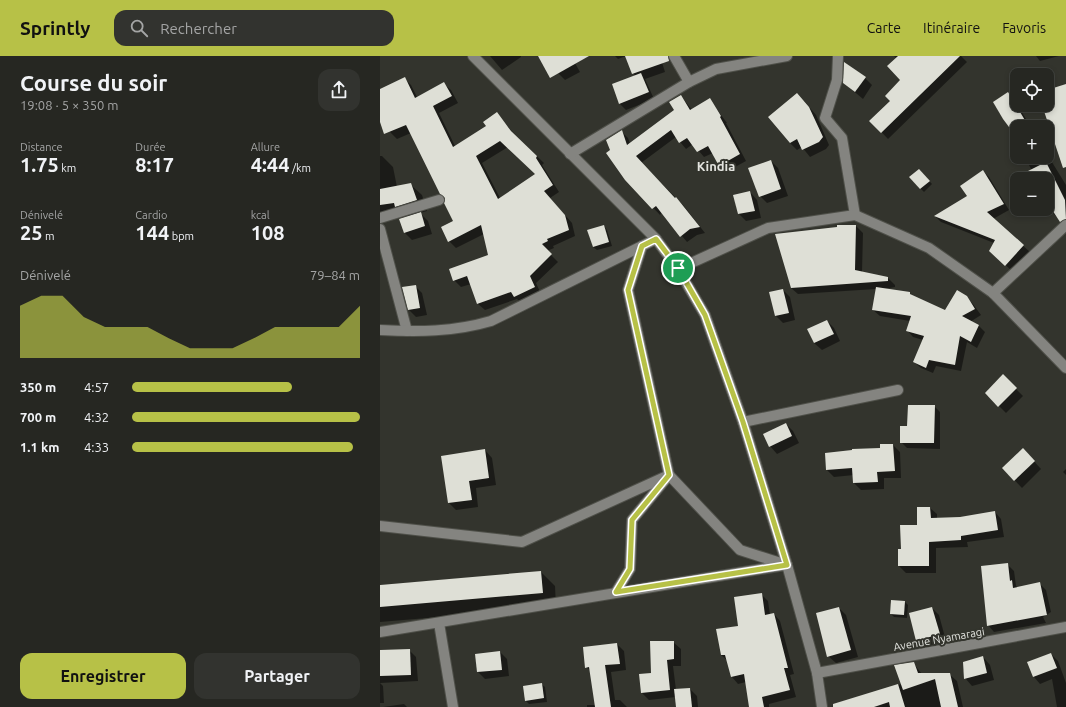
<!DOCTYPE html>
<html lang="fr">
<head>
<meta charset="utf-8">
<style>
	:root { --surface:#262722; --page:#32332f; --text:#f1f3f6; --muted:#a4a5a5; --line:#424440; --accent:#b7c147 }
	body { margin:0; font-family:Ubuntu,sans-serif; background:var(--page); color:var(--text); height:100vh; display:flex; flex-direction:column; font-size:15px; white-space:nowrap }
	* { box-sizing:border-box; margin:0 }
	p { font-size:13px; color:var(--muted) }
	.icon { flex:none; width:22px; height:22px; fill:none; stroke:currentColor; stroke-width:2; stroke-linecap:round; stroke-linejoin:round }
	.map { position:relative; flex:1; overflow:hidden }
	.details { display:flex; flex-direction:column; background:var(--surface); width:380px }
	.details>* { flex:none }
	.controls { position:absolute; left:630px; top:12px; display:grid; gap:8px }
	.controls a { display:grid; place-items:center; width:44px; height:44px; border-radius:8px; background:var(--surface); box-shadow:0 2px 6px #0003,0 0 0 1px var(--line); font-size:20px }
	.pin { position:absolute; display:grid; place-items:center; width:34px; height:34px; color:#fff; margin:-17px; border:2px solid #fff; border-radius:50%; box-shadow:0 1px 4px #0007 }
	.round { display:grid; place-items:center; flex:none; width:42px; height:42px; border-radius:12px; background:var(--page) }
	.overview { display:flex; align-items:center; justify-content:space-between; height:68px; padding:0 20px }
	h1 { font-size:22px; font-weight:600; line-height:30px }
	.stats { display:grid; grid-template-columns:repeat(3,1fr); gap:6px; height:68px; padding:4px 20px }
	.stats div { display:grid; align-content:center }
	.stats b { font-size:20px; font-weight:600 }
	.stats small { font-size:11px; font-weight:400 }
	.stats p { font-size:11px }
	.chart { height:112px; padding:8px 20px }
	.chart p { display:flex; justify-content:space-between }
	.chart svg { width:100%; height:72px; margin-top:4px; fill:var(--accent); opacity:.7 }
	.primary-button { display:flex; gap:8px; margin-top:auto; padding:8px 20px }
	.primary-button a { flex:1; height:46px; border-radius:12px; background:var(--accent); color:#111; font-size:16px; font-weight:600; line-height:46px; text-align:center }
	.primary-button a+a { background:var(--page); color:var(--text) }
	ul { padding:0 20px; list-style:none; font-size:13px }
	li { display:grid; grid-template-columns:64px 48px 1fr; align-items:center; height:30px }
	li i { height:10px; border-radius:5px; background:var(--accent) }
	header { display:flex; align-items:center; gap:24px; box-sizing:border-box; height:56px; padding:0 20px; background:var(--accent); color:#111 }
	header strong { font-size:19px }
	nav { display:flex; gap:22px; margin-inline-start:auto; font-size:14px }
	.search { width:280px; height:36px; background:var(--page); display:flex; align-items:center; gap:10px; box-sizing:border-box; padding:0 14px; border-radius:12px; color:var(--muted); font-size:15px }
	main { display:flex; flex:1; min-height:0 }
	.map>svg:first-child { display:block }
	.shadow { fill:#0007; fill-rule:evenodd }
	.building { fill:#dedfd6; fill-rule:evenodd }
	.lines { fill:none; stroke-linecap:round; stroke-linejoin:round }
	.minor-casing { stroke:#4f5049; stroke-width:12 }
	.minor { stroke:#848480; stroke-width:10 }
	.route-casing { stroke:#fff; stroke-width:8 }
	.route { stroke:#b7c147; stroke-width:5 }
	.labels { text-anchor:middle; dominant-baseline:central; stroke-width:4; stroke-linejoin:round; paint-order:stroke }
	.street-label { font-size:11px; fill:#e3e4df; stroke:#33342d }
	.quarter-label { font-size:13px; font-weight:bold; fill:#e3e4df; stroke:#33342d }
</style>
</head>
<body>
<header>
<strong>Sprintly</strong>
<div class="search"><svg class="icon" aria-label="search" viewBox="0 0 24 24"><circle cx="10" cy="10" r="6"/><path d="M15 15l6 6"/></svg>Rechercher</div>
<nav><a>Carte</a><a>Itinéraire</a><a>Favoris</a></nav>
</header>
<main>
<section class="details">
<div class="overview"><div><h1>Course du soir</h1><p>19:08 · 5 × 350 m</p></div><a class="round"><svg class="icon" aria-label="share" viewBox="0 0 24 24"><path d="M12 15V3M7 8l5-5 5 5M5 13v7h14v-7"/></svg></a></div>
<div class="stats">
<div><p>Distance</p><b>1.75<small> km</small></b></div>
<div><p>Durée</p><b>8:17</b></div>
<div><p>Allure</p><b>4:44<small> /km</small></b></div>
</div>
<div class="stats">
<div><p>Dénivelé</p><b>25<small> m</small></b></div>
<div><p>Cardio</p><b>144<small> bpm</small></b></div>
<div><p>kcal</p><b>108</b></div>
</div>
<div class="chart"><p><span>Dénivelé</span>79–84 m</p>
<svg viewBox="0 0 160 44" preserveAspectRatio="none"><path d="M0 44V12L10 6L20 6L30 19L40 25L50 25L60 25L70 32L80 38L90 38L100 38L110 32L120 25L130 25L140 25L150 25L160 12V44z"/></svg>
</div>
<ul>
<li><b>350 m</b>4:57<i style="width:70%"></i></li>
<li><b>700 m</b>4:32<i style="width:100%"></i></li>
<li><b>1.1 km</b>4:33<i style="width:97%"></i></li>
</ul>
<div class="primary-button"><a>Enregistrer</a><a>Partager</a></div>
</section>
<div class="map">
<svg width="686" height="651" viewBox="0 0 686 651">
	<rect width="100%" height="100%" fill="#33342d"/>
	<g class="shadow">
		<polygon points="110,0 141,0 141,1 122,14"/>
		<polygon points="169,0 191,0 200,16 185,24 178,17"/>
		<polygon points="235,0 246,0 238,3"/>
		<polygon points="246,0 280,0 285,16 265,23 274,43 246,54 240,48 233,29 255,20"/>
		<polygon points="514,0 581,0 587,6 508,83 491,65 512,45 521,24 517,3"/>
		<polygon points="656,0 679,0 660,5"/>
		<path d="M24,22L31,29L37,41L64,28L71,34L78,47L59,57L75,90L107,70L116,57L137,81L164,107L162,109L179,136L170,142L192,167L195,180L173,190L174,192L167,195L178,206L156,227L161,238L141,247L137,243L105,254L98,248L91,228L81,231L74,224L110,200L104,178L76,192L69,185L74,165L66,142L31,77L17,83L10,76L0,54V34ZM128,91L157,118L120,142L102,107Z"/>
		<polygon points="485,22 492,29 483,43 464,27"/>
		<polygon points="628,38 635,45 651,71 637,71 637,85 625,62"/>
		<polygon points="301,40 312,54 329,43 347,67 346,67 366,105 346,116 340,109 333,97 324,101 313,88 306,93 296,81 261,107 303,149 325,177 317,179 307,186 282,156 280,159 246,123 231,95 242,76 248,82 250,88 296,54"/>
		<polygon points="424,45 436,59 449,89 446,93 430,101 422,91 417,94 410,87"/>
		<polygon points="667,98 686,129 686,170 673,157 667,144 667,123 656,123 645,101 667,101"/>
		<polygon points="0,100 2,100 13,111 17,131 31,129 42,139 47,155 40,157 48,165 52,178 32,184 25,177 21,164 28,161 24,158 0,161"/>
		<polygon points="391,105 398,112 408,140 387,147 380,140"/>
		<polygon points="539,114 552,128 544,136 530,122"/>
		<polygon points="603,115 609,121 629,154 613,163 650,196 632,215 617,201 614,187 561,166 555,160 589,140"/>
		<polygon points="370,136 377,144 381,162 366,165 359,158 355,140"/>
		<polygon points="224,170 227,174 232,190 217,194 213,191"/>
		<polygon points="476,170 483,177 482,216 508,222 515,229 515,231 504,233 529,237 533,240 565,256 586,241 593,248 601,259 590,266 599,270 605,276 597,292 587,286 581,315 556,310 553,317 541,312 534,306 543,284 533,281 527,274 530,265 500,260 493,254 496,233 418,238 411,232"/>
		<polygon points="35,230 42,237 47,259 36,261 29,254"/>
		<polygon points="403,234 410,241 415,264 403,267 396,260"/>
		<polygon points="447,265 454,272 460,285 442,294 434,287"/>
		<polygon points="623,320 643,340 626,357 606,337"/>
		<polygon points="554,350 560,356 560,393 527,392 521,386"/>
		<polygon points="406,368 413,375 419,387 397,398 390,390"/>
		<polygon points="513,389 520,396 521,422 504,422 504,433 481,434 474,427 474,419 454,421 447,414 446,398 501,393"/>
		<polygon points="643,393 661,413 642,432 623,412"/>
		<polygon points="105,394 112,402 116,429 96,432 98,451 76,454 69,447"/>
		<polygon points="686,413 686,419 683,416"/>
		<polygon points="550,452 557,458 557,463 580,462 615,456 621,463 624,481 587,486 588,491 556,492 556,517 526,517 519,510 522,494"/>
		<polygon points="627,508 634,515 636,530 638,532 659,527 666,534 671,556 663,561 666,567 614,576 608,569"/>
		<polygon points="161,516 175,530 176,551 0,566 0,529"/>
		<polygon points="381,538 388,545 390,559 394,558 400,565 414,618 410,619 416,641 389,648 389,651 370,651 366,626 358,628 352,621 348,605 341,599"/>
		<polygon points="525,546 528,549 527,562 514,561 511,558"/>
		<polygon points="459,552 466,559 478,601 456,607 448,600"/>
		<polygon points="552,552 559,559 566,585 544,591 537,584"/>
		<polygon points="293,586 301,593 301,610 293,610 296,634 310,633 317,640 318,651 297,651 296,641 269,644 262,637 272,618"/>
		<polygon points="237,588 244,595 246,614 231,616 235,644 240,644 247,651 207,651 207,649 216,649 211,615 206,611"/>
		<polygon points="29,594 36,601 38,625 0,627 0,595"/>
		<polygon points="120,596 127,603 129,620 105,623 98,616"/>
		<polygon points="671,598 678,605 686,627 686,651 677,651 672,623 660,628 654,621"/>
		<polygon points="603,601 610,609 614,624 592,630 585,622"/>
		<polygon points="533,607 542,618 569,618 577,625 583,651 463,651 461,646 522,628"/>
		<polygon points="0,627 3,630 4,647 0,647"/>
		<polygon points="161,628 165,631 167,646 149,648 146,645"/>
		<polygon points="24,648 27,651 3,651"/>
	</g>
	<g class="building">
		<polygon points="158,0 209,0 170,22"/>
		<polygon points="245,0 288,0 289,5 252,18"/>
		<polygon points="518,0 580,0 501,77 489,65 510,45 505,40 520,24 507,10"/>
		<polygon points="464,6 486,21 475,36 463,27"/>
		<polygon points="261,17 269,36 239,48 232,28"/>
		<path d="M25,21L35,42L64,26L72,40L53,50L73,91L106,70L103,66L117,56L131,75L157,100L156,102L173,129L164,135L185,159L189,174L167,183L168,185L162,188L172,198L150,220L155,231L134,241L131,236L97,248L87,220L73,225L69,213L108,199L101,169L68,186L61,171L73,165L64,147L65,142L60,138L26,69L4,78L0,66V33ZM120,85L155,118L118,143L96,100Z"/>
		<polygon points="686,28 686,111 683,112 662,49 667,49 667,34"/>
		<polygon points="628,36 649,71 629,71 623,63 613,46"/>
		<polygon points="417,37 429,51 443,81 439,86 422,94 417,83 410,87 388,61"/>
		<polygon points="301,39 310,54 330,42 341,60 340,61 360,98 339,110 328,90 317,96 307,82 299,87 291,74 256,100 295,142 296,141 320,171 310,173 300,181 276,150 272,153 245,124 226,97 230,94 226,84 242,74 247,89 294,54 289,46"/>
		<polygon points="391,104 401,133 379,141 368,112"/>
		<polygon points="666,106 685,144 686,163 680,166 667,146 667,123 632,123"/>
		<polygon points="539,113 550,125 540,133 529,121"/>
		<polygon points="603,114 624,148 607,156 644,189 625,210 609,195 615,184 554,160 587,140 580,130"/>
		<polygon points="31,127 37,144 15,151 14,147 0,149 0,133"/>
		<polygon points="370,135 375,155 358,158 353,139"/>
		<polygon points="41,156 45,170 24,177 19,163"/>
		<polygon points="224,169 229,186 213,191 207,174"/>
		<polygon points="457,169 476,169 475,214 508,221 508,225 411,232 395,178 457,171"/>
		<polygon points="36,229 40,252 28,254 22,231"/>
		<polygon points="496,231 530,236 530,238 565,254 577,234 587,240 595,253 582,260 599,269 591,286 580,280 575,309 549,304 546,312 533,306 544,280 526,275 531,260 492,254"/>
		<polygon points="403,233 409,257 395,260 389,236"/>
		<polygon points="447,264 454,278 434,287 427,273"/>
		<polygon points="623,318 637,332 618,351 605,337"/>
		<polygon points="528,349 555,349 554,387 520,387 520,370 527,370"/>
		<polygon points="406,367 412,380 389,391 383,378"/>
		<polygon points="500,388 513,388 515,415 497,416 498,426 473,427 472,412 446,414 445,397 472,394 472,393 500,392"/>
		<polygon points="643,392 655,405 634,425 622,412"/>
		<polygon points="105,393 109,422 89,425 92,444 68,447 61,400"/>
		<polygon points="537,451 550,451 551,462 580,461 615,455 618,474 581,480 581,484 549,486 549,510 518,510 518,493 521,493 520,469 537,469"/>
		<polygon points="628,507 630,525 632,524 633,532 660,526 667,559 607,570 601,510"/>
		<polygon points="161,515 163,537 0,551 0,529"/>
		<polygon points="382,537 385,559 394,557 408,612 404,612 410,634 382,641 384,651 369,651 364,618 351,621 345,599 341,599 336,573 358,570 354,541"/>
		<polygon points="511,544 525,545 524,559 510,558"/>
		<polygon points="459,551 471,594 447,601 436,557"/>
		<polygon points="552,551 560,578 536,585 529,557"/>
		<polygon points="270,585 294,585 294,603 287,604 290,634 261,637 259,618 271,617"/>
		<polygon points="237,587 240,608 225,609 231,651 215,651 209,611 205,612 203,591"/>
		<polygon points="30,593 31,619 0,620 0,594"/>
		<polygon points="120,595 122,614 97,616 95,598"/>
		<polygon points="671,597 677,612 653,621 647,606"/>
		<polygon points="603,600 607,617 584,623 583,606"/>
		<polygon points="534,606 538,617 570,617 578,651 561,651 555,623 523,634 514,609"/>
		<polygon points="162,627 164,642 145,645 143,630"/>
		<polygon points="518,628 525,651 510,651 509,646 494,651 453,651 453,648"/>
		<polygon points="310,632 312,651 296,651 294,633"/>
	</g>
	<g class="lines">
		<defs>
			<g id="minor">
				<polyline points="93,0 276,183 298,213 325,259 363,366 407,509 437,617 442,651"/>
				<polyline points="294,0 309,26"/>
				<polyline points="458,0 457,24 445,62 462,82 475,159"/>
				<polyline points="190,98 309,26 336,13 407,0"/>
				<polyline points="0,162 59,144"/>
				<polyline points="0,173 27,275"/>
				<polyline points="298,213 388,172 475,159 549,192 613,237 686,312"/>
				<polyline points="613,237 686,169"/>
				<path d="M0,274C37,276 74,276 111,265L276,183"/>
				<polyline points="363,366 518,334"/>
				<polyline points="0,470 142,486 289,419 360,494 407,509"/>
				<polyline points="236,536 250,513 252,464 289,419 248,234 262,190"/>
				<polyline points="59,567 73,651"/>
				<polyline points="0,576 405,509"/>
				<polyline points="437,617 686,571"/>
			</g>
		</defs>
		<use href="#minor" class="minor-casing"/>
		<use href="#minor" class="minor"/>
	</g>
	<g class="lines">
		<defs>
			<polygon id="route" points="276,183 298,212 325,259 363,366 407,509 236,536 250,513 252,464 289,419 248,234 262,190"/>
		</defs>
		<use href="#route" class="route-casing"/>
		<use href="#route" class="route"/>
	</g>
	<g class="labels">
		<g class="street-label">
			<text transform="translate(559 583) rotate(-10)">Avenue Nyamaragi</text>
		</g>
		<g class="quarter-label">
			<text x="336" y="110">Kindia</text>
		</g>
	</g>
</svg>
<div class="controls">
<a><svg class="icon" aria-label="locate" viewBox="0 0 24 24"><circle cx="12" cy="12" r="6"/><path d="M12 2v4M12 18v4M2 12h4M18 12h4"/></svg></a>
<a>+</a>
<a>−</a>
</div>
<div class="pin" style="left:298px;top:212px;background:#1e9e55"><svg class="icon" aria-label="arrive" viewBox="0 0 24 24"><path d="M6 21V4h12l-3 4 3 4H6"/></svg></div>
</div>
</main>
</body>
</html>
